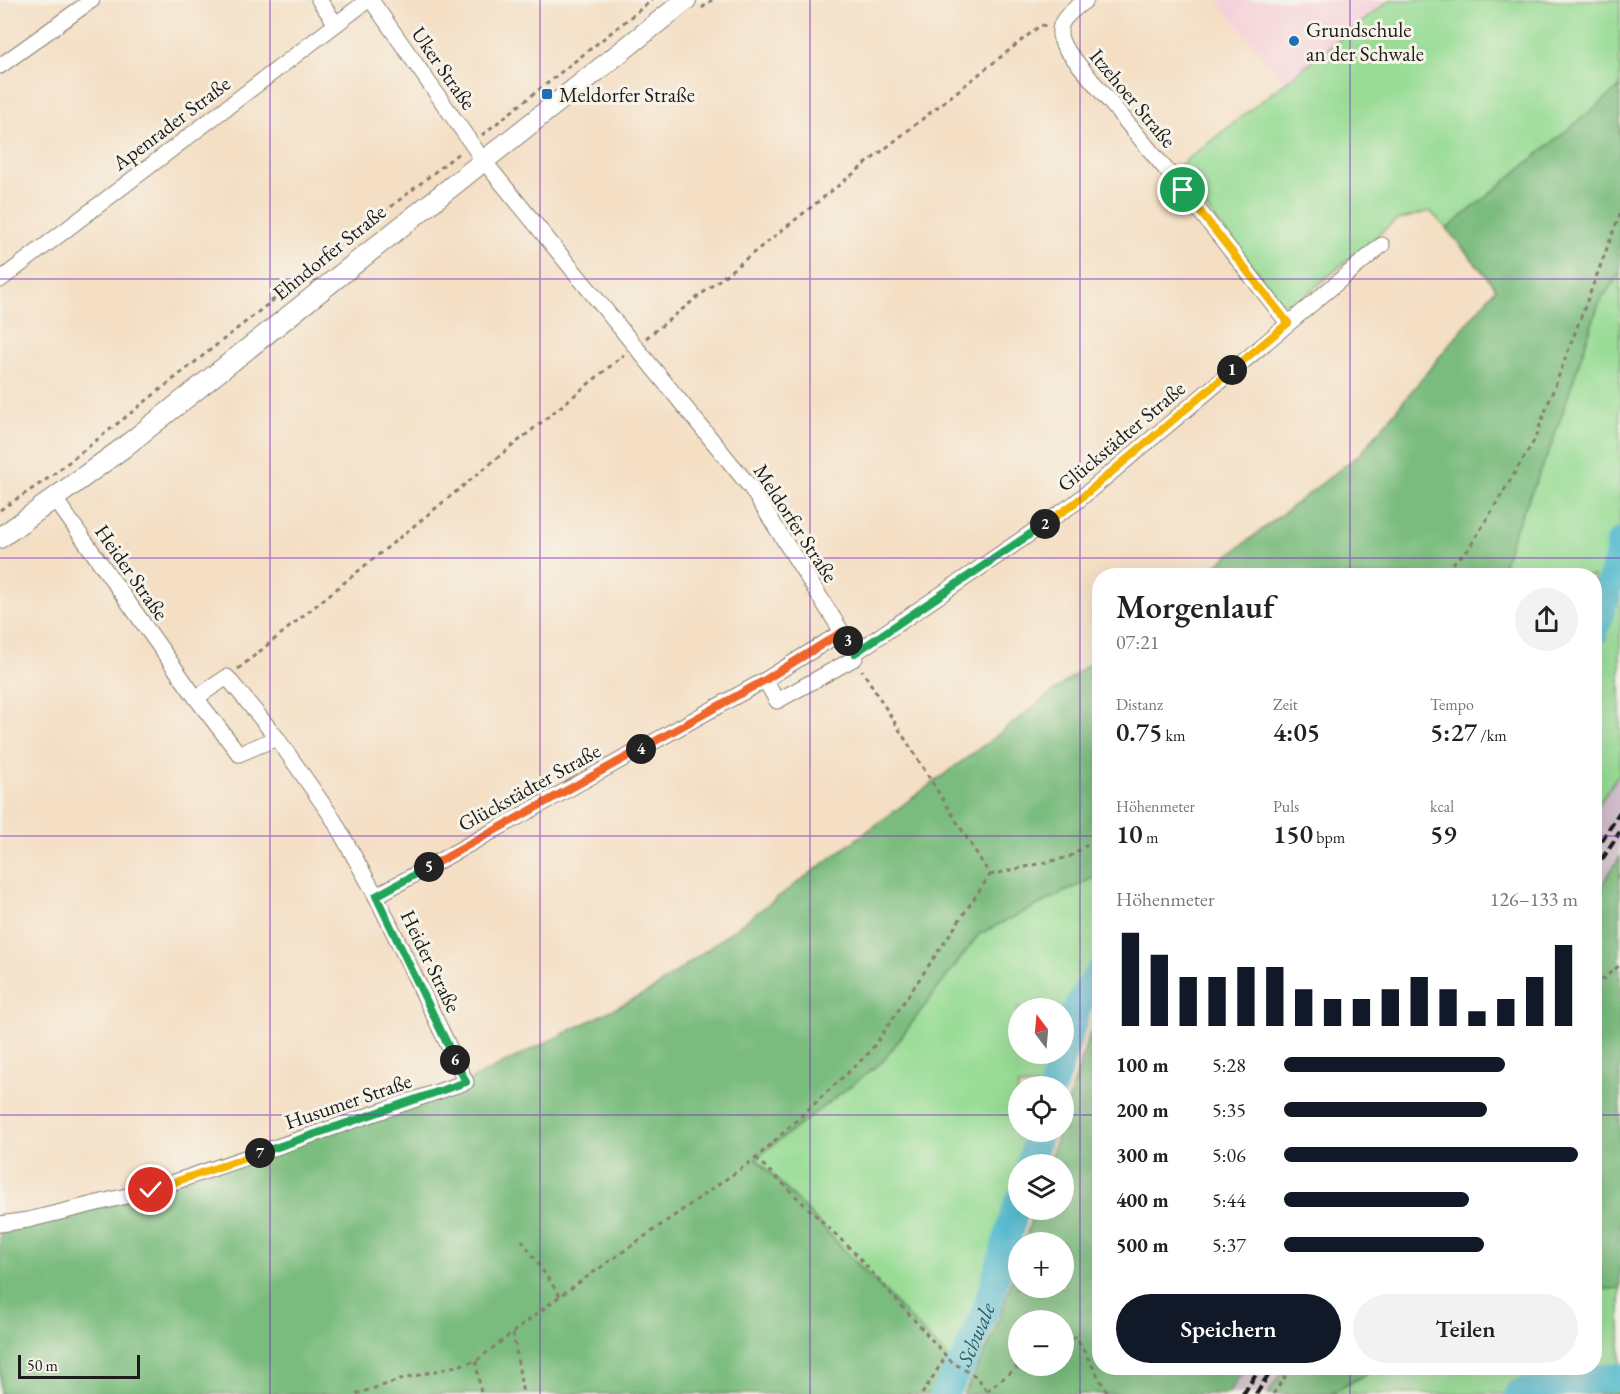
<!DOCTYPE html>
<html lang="de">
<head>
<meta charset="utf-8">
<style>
	:root { --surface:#fff; --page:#f2f2f2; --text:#222; --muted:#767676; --accent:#111827 }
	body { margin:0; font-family:"EB Garamond",serif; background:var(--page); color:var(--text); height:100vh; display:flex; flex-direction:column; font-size:22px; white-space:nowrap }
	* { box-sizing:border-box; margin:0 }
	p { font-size:20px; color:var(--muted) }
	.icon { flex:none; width:33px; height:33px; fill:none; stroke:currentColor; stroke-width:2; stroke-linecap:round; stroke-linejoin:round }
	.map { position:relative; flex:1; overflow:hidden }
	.sheet { position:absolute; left:1092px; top:568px; width:510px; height:807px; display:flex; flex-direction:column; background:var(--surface); border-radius:24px; box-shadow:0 6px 24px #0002 }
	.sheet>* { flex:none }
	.needle { width:39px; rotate:344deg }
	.controls { position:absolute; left:1008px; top:998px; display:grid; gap:12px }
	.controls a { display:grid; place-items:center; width:66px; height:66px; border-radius:50%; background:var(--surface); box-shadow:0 6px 24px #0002; font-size:30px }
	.scale { position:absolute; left:18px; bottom:15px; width:122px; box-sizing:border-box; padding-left:6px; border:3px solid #1c1c1c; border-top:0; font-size:16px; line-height:21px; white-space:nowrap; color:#1c1c1c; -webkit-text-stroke:4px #f7f3e8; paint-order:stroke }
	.pin { position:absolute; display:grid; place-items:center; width:51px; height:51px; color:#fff; margin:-26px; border:3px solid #fff; border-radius:50%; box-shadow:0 2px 6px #0007 }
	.km { position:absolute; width:30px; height:30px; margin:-15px; border-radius:50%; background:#222; color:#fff; font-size:16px; line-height:30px; text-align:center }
	.round { display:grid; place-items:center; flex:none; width:63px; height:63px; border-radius:32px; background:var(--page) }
	.summary { display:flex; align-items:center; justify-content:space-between; height:102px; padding:0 24px }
	h1 { font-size:33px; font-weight:600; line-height:45px }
	.figures { display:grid; grid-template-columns:repeat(3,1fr); gap:9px; height:102px; padding:6px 24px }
	.figures div { display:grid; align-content:center }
	.figures b { font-size:26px; font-weight:600 }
	.figures small { font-size:16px; font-weight:400 }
	.figures p { font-size:16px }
	.chart { height:168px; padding:12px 24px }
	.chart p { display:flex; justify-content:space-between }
	.chart svg { width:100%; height:108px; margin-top:6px; stroke:var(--accent); stroke-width:6 }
	.button { display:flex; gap:12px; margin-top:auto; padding:12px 24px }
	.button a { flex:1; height:69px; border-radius:36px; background:var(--accent); color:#fff; font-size:24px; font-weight:600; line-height:69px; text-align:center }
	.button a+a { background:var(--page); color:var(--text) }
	ul { padding:0 24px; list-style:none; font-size:20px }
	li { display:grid; grid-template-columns:96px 72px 1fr; align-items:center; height:45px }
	li i { height:15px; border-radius:8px; background:var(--accent) }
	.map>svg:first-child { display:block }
	.built { fill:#f6cfd9 }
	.industrial { fill:#d1bdcb }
	.green { fill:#98dc95; stroke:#5a7c58; stroke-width:1.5 }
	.forest { fill:#7abc7e; stroke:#4b6c4d; stroke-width:1.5; fill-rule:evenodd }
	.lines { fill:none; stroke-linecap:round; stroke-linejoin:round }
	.river { stroke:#51bace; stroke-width:28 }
	.minor-casing { stroke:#887e70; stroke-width:17 }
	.tertiary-casing { stroke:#887e70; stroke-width:22 }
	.path { stroke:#887e70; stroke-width:3; stroke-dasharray:4.5 4.5; stroke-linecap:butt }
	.minor { stroke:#fff; stroke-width:15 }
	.tertiary { stroke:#fff; stroke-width:20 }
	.rail { stroke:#1c1c1c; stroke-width:4.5; stroke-dasharray:9 4.5; stroke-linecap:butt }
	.split-1-casing { stroke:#fff; stroke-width:12 }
	.split-2-casing { stroke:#fff; stroke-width:12 }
	.split-3-casing { stroke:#fff; stroke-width:12 }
	.split-4-casing { stroke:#fff; stroke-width:12 }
	.split-5-casing { stroke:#fff; stroke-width:12 }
	.split-6-casing { stroke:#fff; stroke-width:12 }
	.split-7-casing { stroke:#fff; stroke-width:12 }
	.split-8-casing { stroke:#fff; stroke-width:12 }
	.split-1 { stroke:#f5b400; stroke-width:8 }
	.split-2 { stroke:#f5b400; stroke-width:8 }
	.split-3 { stroke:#22a559; stroke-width:8 }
	.split-4 { stroke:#f0652b; stroke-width:8 }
	.split-5 { stroke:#f0652b; stroke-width:8 }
	.split-6 { stroke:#22a559; stroke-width:8 }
	.split-7 { stroke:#22a559; stroke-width:8 }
	.split-8 { stroke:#f5b400; stroke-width:8 }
	.grid { fill:none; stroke:#7b2cbf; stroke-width:1.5; stroke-opacity:0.55 }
	.poi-dot { fill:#1f6fb2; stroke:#f7f3e8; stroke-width:2 }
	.labels { text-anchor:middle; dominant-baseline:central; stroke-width:6; stroke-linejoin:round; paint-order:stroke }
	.poi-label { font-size:21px; fill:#1c1c1c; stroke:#f7f3e8; text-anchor:start }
	.street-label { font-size:21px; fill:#1c1c1c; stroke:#f7f3e8 }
	.water-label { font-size:22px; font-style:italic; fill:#315b63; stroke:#f7f3e8 }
</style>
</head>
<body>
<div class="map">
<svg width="1620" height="1394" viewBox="0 0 1620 1394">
	<rect width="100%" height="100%" fill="#f7f3e8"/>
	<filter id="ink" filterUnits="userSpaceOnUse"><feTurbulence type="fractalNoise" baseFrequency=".0167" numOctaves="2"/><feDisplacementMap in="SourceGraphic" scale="12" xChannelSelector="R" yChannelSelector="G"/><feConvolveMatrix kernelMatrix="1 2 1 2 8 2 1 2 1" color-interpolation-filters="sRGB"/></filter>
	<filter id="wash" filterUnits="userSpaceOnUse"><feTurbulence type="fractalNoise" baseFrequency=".008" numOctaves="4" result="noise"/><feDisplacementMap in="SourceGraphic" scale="24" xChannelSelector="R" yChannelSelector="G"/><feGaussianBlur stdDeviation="1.35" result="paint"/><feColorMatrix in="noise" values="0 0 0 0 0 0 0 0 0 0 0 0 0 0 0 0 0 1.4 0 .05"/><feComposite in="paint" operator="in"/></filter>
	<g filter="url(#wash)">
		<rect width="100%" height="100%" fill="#f4dfc5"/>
		<polygon class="built" points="1217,0 1390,0 1285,83"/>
		<g class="industrial">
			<polygon points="1620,772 1620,857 1595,895 1595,810"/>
			<polygon points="1244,1368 1285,1368 1268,1394 1228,1394"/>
		</g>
		<g class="green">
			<polygon points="1390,0 1620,0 1620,87 1447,229 1430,211 1395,221 1295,304 1281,302 1175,169"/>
			<polygon points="1620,273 1620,772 1595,810 1594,576 1500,576 1511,540 1552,444 1599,303"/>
			<polygon points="1099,875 1099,971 1078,1006 1064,1051 1064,1008 1018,1008 1018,1053 1063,1053 1053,1086 1018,1086 1018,1131 1040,1131 1030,1164 1018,1164 1018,1202 988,1304 965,1359 952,1362 756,1158 883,1061 979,934"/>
			<polygon points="1620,1288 1620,1366 1595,1367 1594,1290"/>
			<polygon points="1376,1368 1587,1368 1567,1370 1573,1394 1331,1394"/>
		</g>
		<g class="forest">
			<polygon points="1620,87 1620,273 1599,303 1552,444 1511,540 1500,576 1202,576 1361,453 1496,288 1447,229"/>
			<polygon points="1099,656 1099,875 979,934 883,1061 756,1158 952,1362 934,1394 0,1394 0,1224 151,1190 466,1082 652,990 999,734"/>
			<polygon points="1620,857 1620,1288 1595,1290 1595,895"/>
			<path d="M1099,1004L1100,1368H1244L1228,1394H963C990,1350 1003,1309 1018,1260V1287H1064V1242H1024L1034,1209H1064V1164H1048L1059,1131H1064V1115ZM1018,1320H1064V1365H1018Z"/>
			<polygon points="1620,1366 1620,1394 1573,1394 1567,1370"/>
			<polygon points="1285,1368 1376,1368 1331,1394 1268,1394"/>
		</g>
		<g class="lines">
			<g class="river">
				<polyline points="1594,633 1618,558 1620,542"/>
				<polyline points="1064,1051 1078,1006 1100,971"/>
				<polyline points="1053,1086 1063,1053"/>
				<polyline points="1030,1164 1040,1131"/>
				<path id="s1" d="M944,1394L965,1359L988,1304L1018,1202"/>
				<path d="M1518,1394C1549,1382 1587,1380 1620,1377"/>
			</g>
		</g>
	</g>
	<g filter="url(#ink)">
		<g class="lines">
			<defs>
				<g id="minor">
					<polyline points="319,0 336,24"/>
					<polyline points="371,0 483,160 751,488 842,632 855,653 855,658 777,701 765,680 842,632"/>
					<path d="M1086,0C1068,14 1051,24 1065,48L1183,190L1288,323"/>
					<polyline points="0,66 92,0"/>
					<polyline points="0,280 368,0"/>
					<polyline points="55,499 196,698 239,754 277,738"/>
					<polyline points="855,653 1075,503 1382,245"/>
					<polyline points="376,896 765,680"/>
					<polyline points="0,1224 28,1220 151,1190 466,1082 376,896 332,817 277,738 227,677 196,698"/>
				</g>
				<polyline id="tertiary" points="0,538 123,448 686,0"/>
			</defs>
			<use href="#minor" class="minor-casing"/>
			<use href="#tertiary" class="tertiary-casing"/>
			<g class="path">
				<polyline points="702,8 712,0"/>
				<polyline points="482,135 652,0"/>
				<polyline points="646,338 1041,25 1046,26"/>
				<polyline points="0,510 50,477 460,152"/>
				<polyline points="1439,576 1468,550 1534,441 1620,214"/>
				<polyline points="238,669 624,355"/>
				<polyline points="990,875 1069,857 1100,836"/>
				<polyline points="1594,986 1620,965"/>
				<polyline points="756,1158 855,1253 946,1356 952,1362 977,1377 989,1394"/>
				<polyline points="522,1240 560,1296"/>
				<polyline points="513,1333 523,1394"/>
				<polyline points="1064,1343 1076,1337 1108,1394"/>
				<polyline points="476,1361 481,1394"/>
				<polyline points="987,1391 1020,1365"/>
				<polyline points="356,1394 403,1379 476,1361 560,1296 756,1158 870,1052 990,875 862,670"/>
				<polyline points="922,1394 946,1356"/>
				<polyline points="1273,1394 1291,1368"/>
			</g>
			<use href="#minor" class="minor"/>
			<use href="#tertiary" class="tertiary"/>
			<g class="rail">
				<polyline points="1594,852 1620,812"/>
				<polyline points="1594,871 1620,832"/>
				<polyline points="1243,1394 1260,1368"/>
				<polyline points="1256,1394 1273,1368"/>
			</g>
		</g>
	</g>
	<g class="lines" filter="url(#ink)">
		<defs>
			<polyline id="split-1" points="1183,190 1288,323 1232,370"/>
			<polyline id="split-2" points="1045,524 1075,503 1232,370"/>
			<polyline id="split-3" points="848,641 855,653 1045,524"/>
			<polyline id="split-4" points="641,749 765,680 842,632 848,641"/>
			<polyline id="split-5" points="429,867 641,749"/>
			<polyline id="split-6" points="429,867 376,896 455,1060"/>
			<polyline id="split-7" points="260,1153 466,1082 455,1060"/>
			<polyline id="split-8" points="151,1190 260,1153"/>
		</defs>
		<use href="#split-1" class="split-1-casing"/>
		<use href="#split-2" class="split-2-casing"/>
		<use href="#split-3" class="split-3-casing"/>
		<use href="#split-4" class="split-4-casing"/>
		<use href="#split-5" class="split-5-casing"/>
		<use href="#split-6" class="split-6-casing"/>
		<use href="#split-7" class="split-7-casing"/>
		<use href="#split-8" class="split-8-casing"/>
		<use href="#split-1" class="split-1"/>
		<use href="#split-2" class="split-2"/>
		<use href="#split-3" class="split-3"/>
		<use href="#split-4" class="split-4"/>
		<use href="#split-5" class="split-5"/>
		<use href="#split-6" class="split-6"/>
		<use href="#split-7" class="split-7"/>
		<use href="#split-8" class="split-8"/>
	</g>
	<path class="grid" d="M270,0V1394M540,0V1394M810,0V1394M1080,0V1394M1350,0V576M0,279H1620M0,558H1620M0,836H1100M1594,836H1620M0,1115H1018M1064,1115H1100M1594,1115H1620M1350,1368V1394"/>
	<g class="poi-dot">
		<circle cx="1294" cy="41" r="6"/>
		<rect x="541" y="88" width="12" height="12" rx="3"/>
	</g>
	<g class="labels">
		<g class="poi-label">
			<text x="1306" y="29">Grundschule<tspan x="1306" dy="24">an der Schwale</tspan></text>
			<text x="559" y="94">Meldorfer Straße</text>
		</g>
		<g class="street-label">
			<text transform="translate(444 68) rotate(55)">Uker Straße</text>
			<text transform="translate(1133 98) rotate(50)">Itzehoer Straße</text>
			<text transform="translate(171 123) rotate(-37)">Apenrader Straße</text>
			<text transform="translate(329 252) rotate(-39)">Ehndorfer Straße</text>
			<text transform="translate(1121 436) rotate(-40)">Glückstädter Straße</text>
			<text transform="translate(796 523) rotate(57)">Meldorfer Straße</text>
			<text transform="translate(132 572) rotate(55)">Heider Straße</text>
			<text transform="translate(529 787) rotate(-29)">Glückstädter Straße</text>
			<text transform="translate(431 961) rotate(64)">Heider Straße</text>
			<text transform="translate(348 1101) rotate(-19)">Husumer Straße</text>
		</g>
		<g class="water-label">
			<text stroke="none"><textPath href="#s1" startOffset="68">Schwale</textPath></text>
		</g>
	</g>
</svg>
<div class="controls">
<a><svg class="needle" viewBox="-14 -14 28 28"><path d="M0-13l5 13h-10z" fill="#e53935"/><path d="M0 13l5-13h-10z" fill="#767676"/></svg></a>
<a><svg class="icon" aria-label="locate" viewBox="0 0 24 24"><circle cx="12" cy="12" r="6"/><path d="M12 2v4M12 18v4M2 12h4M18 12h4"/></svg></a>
<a><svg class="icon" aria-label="layers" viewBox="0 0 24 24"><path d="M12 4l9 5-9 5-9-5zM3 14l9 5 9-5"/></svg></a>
<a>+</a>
<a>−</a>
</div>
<div class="scale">50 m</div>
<div class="pin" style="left:1183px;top:190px;background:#1e9e55"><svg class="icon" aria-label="arrive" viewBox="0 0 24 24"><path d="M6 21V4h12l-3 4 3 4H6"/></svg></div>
<div class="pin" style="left:151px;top:1190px;background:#d93025"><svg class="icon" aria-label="check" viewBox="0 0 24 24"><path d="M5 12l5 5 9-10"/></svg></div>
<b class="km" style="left:1232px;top:370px">1</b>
<b class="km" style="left:1045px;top:524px">2</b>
<b class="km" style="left:848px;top:641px">3</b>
<b class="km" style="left:641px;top:749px">4</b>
<b class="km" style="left:429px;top:867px">5</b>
<b class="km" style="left:455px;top:1060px">6</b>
<b class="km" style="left:260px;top:1153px">7</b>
<section class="sheet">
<div class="summary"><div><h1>Morgenlauf</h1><p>07:21</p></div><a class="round"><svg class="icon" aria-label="share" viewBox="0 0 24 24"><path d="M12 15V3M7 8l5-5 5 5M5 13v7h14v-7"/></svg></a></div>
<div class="figures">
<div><p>Distanz</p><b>0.75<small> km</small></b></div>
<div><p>Zeit</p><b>4:05</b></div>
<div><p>Tempo</p><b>5:27<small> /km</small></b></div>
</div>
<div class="figures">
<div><p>Höhenmeter</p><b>10<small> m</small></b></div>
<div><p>Puls</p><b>150<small> bpm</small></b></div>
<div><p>kcal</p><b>59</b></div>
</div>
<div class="chart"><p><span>Höhenmeter</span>126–133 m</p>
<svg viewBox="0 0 160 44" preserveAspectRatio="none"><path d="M5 44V6M15 44V15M25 44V24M35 44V24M45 44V20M55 44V20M65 44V29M75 44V33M85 44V33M95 44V29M105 44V24M115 44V29M125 44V38M135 44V33M145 44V24M155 44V11"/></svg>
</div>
<ul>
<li><b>100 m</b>5:28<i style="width:75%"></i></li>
<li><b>200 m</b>5:35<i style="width:69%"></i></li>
<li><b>300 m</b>5:06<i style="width:100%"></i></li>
<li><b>400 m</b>5:44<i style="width:63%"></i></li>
<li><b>500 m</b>5:37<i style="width:68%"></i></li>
</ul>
<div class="button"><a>Speichern</a><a>Teilen</a></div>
</section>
</div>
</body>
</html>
